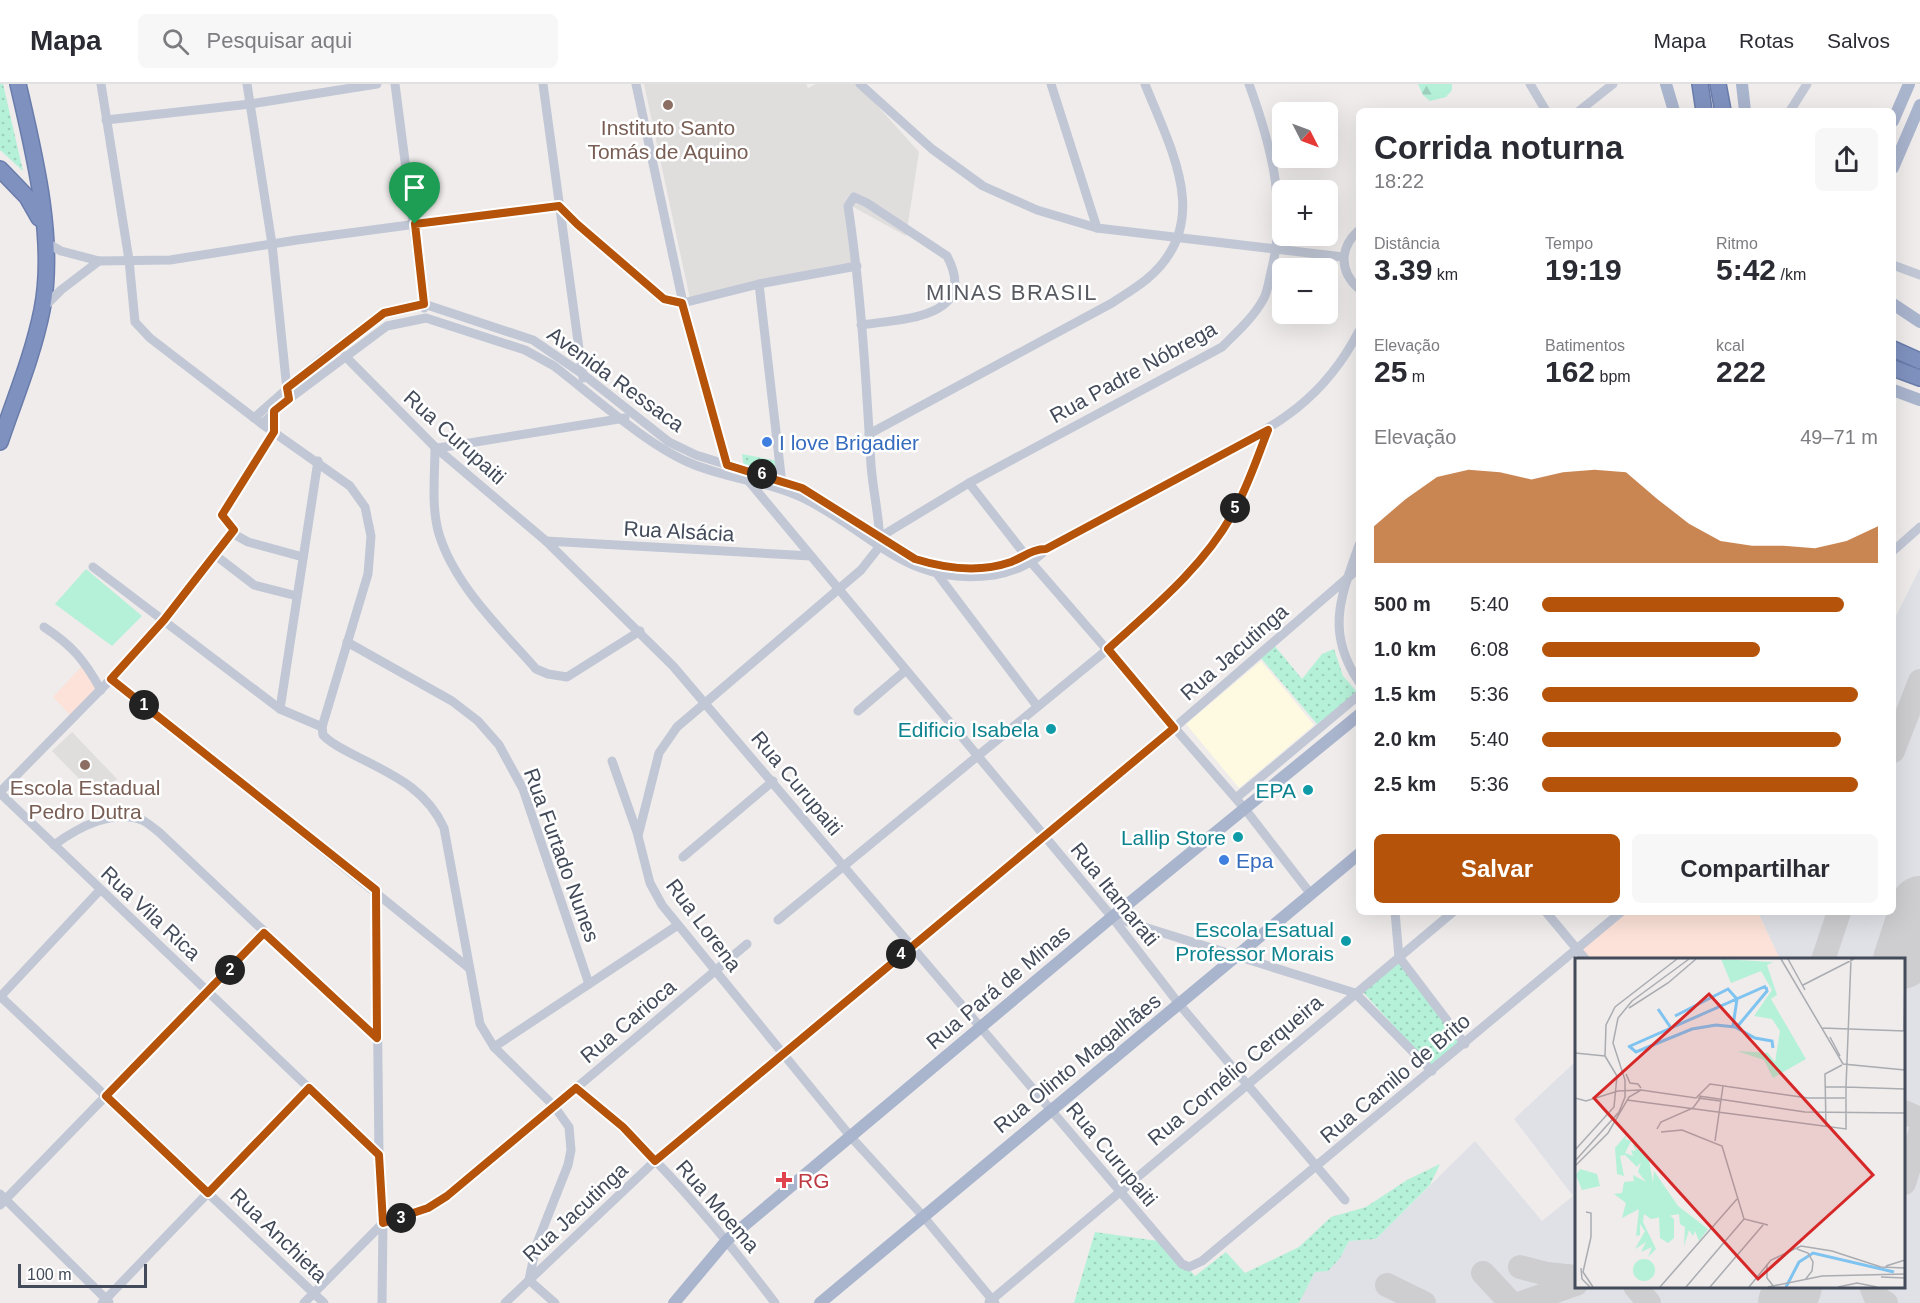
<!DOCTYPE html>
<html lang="pt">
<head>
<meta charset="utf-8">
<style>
	:root { --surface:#fff; --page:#f7f7f7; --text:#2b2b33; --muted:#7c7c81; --line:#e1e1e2; --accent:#b45309 }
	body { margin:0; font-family:Helvetica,sans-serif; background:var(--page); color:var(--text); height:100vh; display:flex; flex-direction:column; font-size:22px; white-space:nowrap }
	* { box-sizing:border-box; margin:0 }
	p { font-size:20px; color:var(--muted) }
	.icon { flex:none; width:33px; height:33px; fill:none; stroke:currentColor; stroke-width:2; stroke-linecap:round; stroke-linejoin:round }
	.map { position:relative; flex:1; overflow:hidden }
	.side { position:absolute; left:1356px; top:24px; width:540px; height:807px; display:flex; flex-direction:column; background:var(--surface); border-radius:9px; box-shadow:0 6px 24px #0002 }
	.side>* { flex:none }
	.needle { width:39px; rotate:132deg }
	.tools { position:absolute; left:1272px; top:18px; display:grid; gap:12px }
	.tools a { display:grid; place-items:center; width:66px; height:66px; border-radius:9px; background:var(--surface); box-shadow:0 6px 24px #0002; font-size:30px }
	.scale { position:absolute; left:18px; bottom:15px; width:129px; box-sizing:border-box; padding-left:6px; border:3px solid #434b5a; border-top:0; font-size:16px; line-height:21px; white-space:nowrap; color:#434b5a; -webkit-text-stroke:4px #fff; paint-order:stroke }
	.pin { position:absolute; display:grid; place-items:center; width:51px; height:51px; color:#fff; margin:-62px -26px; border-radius:50% 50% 50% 0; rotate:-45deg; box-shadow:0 0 6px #0007 }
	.pin .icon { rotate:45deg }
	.km { position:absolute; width:30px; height:30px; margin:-15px; border-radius:50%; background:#222; color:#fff; font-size:16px; line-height:30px; text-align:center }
	.round { display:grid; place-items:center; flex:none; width:63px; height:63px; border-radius:9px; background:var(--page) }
	.summary { display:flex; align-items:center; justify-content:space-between; height:102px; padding:0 18px }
	h1 { font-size:33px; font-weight:700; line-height:45px }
	.metrics { display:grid; grid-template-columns:repeat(3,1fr); gap:9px; height:102px; padding:6px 18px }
	.metrics div { display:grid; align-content:center }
	.metrics b { font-size:30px; font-weight:700 }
	.metrics small { font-size:16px; font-weight:400 }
	.metrics p { font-size:16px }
	.chart { height:168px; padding:12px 18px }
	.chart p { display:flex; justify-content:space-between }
	.chart svg { width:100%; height:108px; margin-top:6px; fill:var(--accent); opacity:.7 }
	.primary-button { display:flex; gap:12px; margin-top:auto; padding:12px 18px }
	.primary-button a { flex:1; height:69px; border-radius:9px; background:var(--accent); color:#fff; font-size:24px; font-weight:700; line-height:69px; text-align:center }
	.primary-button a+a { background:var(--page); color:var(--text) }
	ul { padding:0 18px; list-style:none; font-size:20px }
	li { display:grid; grid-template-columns:96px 72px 1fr; align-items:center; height:45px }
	li i { height:15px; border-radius:8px; background:var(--accent) }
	header { display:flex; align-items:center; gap:36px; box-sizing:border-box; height:84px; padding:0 30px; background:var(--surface); border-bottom:2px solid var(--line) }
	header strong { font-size:28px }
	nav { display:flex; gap:33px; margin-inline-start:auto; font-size:21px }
	.search { width:420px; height:54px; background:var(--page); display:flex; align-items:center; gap:15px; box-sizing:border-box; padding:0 21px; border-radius:9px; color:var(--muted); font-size:22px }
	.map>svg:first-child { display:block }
	.commercial { fill:#fdfae1 }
	.education { fill:#e0dddd }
	.medical { fill:#fce2d8 }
	.airport { fill:#e0e1e7 }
	.green { fill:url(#green-dots) }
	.forest { fill:url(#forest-firs) }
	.pitch { fill:#b5f1d8 }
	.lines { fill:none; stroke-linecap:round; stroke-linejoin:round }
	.taxiway { stroke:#ceced1; stroke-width:24 }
	.runway { stroke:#ceced1; stroke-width:58 }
	.highway-casing { stroke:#6a7cab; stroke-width:18 }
	.minor { stroke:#c1c7d5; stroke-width:9 }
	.major { stroke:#a9b4cd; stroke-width:12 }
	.highway { stroke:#7f92bf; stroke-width:15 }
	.route-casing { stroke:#fff; stroke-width:12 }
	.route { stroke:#b45309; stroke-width:8 }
	.education-dot { fill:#8d6e63; stroke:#fff; stroke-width:2 }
	.shop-dot { fill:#3f7fe0; stroke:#fff; stroke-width:2 }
	.culture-dot { fill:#0f9aa8; stroke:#fff; stroke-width:2 }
	.health-dot { fill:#e0444e; stroke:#fff; stroke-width:2 }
	.labels { text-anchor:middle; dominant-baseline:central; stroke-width:5; stroke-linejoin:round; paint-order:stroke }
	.education-label { font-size:21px; fill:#785e54; stroke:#fff }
	.street-label { font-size:21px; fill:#434b5a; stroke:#fff }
	.shop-label { font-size:21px; fill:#366cbe; stroke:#fff; text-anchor:start }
	.culture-label { font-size:21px; fill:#0d838f; stroke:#fff; text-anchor:end }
	.health-label { font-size:21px; fill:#be3a42; stroke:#fff; text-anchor:start }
	.neighbourhood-label { font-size:22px; letter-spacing:1.5px; fill:#585a61; stroke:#fff }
	.inset-river { fill:none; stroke:#7fc3f1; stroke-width:3 }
	.inset-road { fill:none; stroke:#aaacb1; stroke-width:1.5 }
	.view { fill:#d62828; fill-opacity:0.15; stroke:#d62828; stroke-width:3 }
	.inset-edge { fill:none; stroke:#434b5a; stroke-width:3 }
</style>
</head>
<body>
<header>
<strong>Mapa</strong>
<div class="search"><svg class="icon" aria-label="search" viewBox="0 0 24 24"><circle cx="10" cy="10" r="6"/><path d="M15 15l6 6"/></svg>Pesquisar aqui</div>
<nav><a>Mapa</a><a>Rotas</a><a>Salvos</a></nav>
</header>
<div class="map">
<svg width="1920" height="1219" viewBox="0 0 1920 1219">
	<defs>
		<pattern id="green-dots" width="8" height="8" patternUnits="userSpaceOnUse" patternTransform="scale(1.5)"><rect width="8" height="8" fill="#b5f1d8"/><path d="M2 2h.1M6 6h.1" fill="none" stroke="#9dd0bc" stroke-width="1.8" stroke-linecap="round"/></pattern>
		<pattern id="forest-firs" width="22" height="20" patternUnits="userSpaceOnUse" patternTransform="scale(1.5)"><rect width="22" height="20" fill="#b5f1d8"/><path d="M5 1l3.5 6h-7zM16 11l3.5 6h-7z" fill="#9dd0bc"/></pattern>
	</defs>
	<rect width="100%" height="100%" fill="#efeceb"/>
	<polygon class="commercial" points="1261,577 1314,641 1239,704 1186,640"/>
	<g class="education">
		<polygon points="644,0 806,0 808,4 816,0 858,0 919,68 906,152 846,119 856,178 690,215"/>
		<polygon points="72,648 117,695 98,714 52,667"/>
	</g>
	<g class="medical">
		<polygon points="83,581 97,605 71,632 53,613"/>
		<polygon points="1621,828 1758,828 1780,875 1589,875 1578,865"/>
	</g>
	<polygon class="airport" points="1920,484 1920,1219 1299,1219 1315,1188 1340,1174 1349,1157 1376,1155 1475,1057 1542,1137 1573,1112 1514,1035 1576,977 1576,1202 1904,1202 1904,876 1780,875 1758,828 1893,828 1893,538"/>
	<g class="green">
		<polygon points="0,0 3,0 23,87 0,66"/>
		<polygon points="742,370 778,377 782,393 744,383"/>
		<polygon points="1274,561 1302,595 1322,570 1334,565 1343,592 1358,609 1317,640 1261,574"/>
		<polygon points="1398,877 1459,959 1431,983 1362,907"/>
		<polygon points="1440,1080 1430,1101 1376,1155 1349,1157 1340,1174 1328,1187 1315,1188 1299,1219 1074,1219 1095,1148 1165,1158 1195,1192 1226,1168 1245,1189 1299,1163 1331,1133 1366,1123 1407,1096"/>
	</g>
	<polygon class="forest" points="1418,0 1452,0 1452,6 1446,13 1430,17 1423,11"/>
	<polygon class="pitch" points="86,485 142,532 112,562 55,520"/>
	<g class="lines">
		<g class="taxiway">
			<polyline points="1893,667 1920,597"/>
			<polyline points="1823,876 1839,828"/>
			<polyline points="1904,1028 1920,1035"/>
			<polyline points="1904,1099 1920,1049"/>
			<polyline points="1520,1183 1547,1190 1576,1193"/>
			<polyline points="1483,1189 1511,1219"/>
			<polyline points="1387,1201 1424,1219"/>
			<polyline points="1635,1202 1649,1219"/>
			<polyline points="1871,1202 1875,1212 1886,1219"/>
			<polyline points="1521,1219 1576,1200"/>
		</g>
		<g class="runway">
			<polyline points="1902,876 1920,821"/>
			<polyline points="1787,1219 1793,1202"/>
		</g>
		<defs>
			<g id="highway">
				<polyline points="1700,0 1704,27"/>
				<polyline points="1718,0 1723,27"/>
				<polyline points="0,85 27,113 39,134"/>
				<polyline points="1893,265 1920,277"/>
				<polyline points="1893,284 1920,294"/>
				<path d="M0,358C15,314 33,271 42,226C56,156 34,69 18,0"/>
			</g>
		</defs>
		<use href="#highway" class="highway-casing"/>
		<g class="minor">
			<path d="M101,0L129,176L135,238L150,254L262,340L350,402L365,423L371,452L368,490L322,643L323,651C331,660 343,665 354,671C391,690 426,704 444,744L480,940L494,963L554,1022L569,1043L571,1066L568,1081L536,1162L529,1196"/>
			<polyline points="247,0 272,160 287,306"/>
			<polyline points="395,0 424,224"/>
			<polyline points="543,0 583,294"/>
			<polyline points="636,0 683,219 727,381"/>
			<polyline points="860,0 932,65 983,102 1037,126 1097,144 1343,173"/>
			<polyline points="1051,0 1097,144"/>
			<polyline points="1530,0 1546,27"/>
			<polyline points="1579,27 1613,0"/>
			<polyline points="1790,27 1807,0"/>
			<polyline points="106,36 250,20 377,0"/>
			<path d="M1359,146C1339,164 1339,187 1359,205"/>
			<polyline points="45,158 61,167 99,177 170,176 297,156 559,121 577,140 664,215 683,219 759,200 857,182"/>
			<polyline points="1893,181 1920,191"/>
			<polyline points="759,200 782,400"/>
			<polyline points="44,223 61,206 99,177"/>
			<path d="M861,241C900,235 980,235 947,172L867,119L854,113L848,122C861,207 866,294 871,381C873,408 880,435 880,462L861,486L677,643L659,669L638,752L650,799L662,821L851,1053L923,1132L995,1219"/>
			<polyline points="345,272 435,363 546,457 673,582 1182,1180 1189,1183 1202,1177 1621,828"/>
			<polyline points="254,334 320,276 384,229 424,220 533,256 584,291 669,358 696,371 802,404 915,475 962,485 1005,480 1035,465 1046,465"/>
			<path d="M262,340L289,315L387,242L426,234L525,266L554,282C593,312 647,361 690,379C727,395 767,397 803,414C875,449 905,503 994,491C1012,488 1035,479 1046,465C1093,440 1140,414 1186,389C1262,347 1317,328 1359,247"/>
			<path d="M869,350L1112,219C1124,211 1136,204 1147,195C1214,139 1171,66 1145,0"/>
			<path d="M435,363C435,392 431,423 439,450C455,502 501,545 536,585L548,590L567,593L640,547"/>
			<polyline points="438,364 625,334"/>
			<polyline points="748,386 747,395 1112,833 1179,920 1345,1116"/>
			<polyline points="969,399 1030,477 1245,725 1310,809"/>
			<polyline points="232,449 248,458 303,473"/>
			<path d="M880,453L969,399L1222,263C1237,248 1254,233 1264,214C1268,206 1269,196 1271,188C1288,123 1271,61 1249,0"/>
			<polyline points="546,457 811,472"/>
			<path d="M1359,461C1341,512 1325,548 1359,598"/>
			<polyline points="1893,467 1920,443"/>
			<polyline points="215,471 254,501 297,512"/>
			<polyline points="93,483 280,625 322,643"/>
			<polyline points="938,491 1037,622"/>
			<path d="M44,543C73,562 84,576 101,606"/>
			<polyline points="347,558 452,617 478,637 499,661 523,705 589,900"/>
			<polyline points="111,595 469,884"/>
			<polyline points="280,625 318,377"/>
			<polyline points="858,627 905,587"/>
			<polyline points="612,677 638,751"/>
			<polyline points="0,708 111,595 164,536 234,446 222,431 274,348"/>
			<polyline points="0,709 379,1071 383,1139 382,1219"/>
			<polyline points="1236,714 1359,611"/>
			<path d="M54,761C77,744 115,723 144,737C149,740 155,745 160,749L377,954"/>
			<polyline points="683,773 773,697"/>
			<polyline points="376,806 379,1071"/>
			<polyline points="1395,828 1399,873 1465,960"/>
			<polyline points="1546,828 1586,876"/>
			<polyline points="1112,833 1355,909 1432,987"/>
			<polyline points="778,836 1108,565 1178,501 1209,465 1233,430 1268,346"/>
			<polyline points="0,912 324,1219"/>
			<polyline points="0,913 100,806"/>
			<polyline points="494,963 678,841"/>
			<path d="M576,1004C652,1065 716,1141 775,1219"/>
			<polyline points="0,1110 109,1218"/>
			<polyline points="0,1121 264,849"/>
			<polyline points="529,1196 555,1219"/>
			<polyline points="989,1218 1453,828"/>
			<polyline points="102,1219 309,1004"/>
			<polyline points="304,1219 383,1139 428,1124 448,1112 747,860"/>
			<polyline points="505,1219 655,1077 1174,644 1359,484"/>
		</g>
		<g class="major">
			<polyline points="1666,0 1674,27"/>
			<polyline points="1742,0 1745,27"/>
			<polyline points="1893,37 1909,0"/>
			<polyline points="1893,84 1920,21"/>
			<polyline points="1893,220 1920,238"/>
			<polyline points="1893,306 1920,316"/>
			<polyline points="674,1219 727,1156 1112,833 1359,631"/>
			<polyline points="820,1219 1359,770"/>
		</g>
		<use href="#highway" class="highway"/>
	</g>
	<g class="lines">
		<defs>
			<path id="route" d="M559,122L577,140L664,215L682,219L727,381L802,404L915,475C947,485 979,489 1011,478C1024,473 1032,465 1046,465L1268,346C1257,374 1247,405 1232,431C1202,484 1153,524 1108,565L1174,644L655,1077L623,1043L576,1004L447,1112L428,1124L383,1139L379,1071L309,1004L208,1109L106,1012L264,849L377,954L376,806L111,595L164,536L234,446L222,431L274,348V327L289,315L287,304L384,229L424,220L415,140Z"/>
		</defs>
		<use href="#route" class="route-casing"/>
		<use href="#route" class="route"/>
	</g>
	<g class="education-dot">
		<circle cx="668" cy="21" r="6"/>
		<circle cx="85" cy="681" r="6"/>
	</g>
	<g class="shop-dot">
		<circle cx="767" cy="358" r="6"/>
		<circle cx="1224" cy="776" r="6"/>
	</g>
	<g class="culture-dot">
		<circle cx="1051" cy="645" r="6"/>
		<circle cx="1308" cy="706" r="6"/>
		<circle cx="1238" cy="753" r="6"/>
		<circle cx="1346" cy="857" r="6"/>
	</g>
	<path class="health-dot" d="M781 1087h6v6h6v6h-6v6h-6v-6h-6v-6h6z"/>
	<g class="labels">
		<g class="education-label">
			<text x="668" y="43">Instituto Santo<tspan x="668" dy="24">Tomás de Aquino</tspan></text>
			<text x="85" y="703">Escola Estadual<tspan x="85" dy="24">Pedro Dutra</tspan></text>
		</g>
		<g class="street-label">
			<text transform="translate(1133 288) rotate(-29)">Rua Padre Nóbrega</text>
			<text transform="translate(616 295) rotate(36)">Avenida Ressaca</text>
			<text transform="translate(455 353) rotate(42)">Rua Curupaiti</text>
			<text transform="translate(679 447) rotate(3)">Rua Alsácia</text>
			<text transform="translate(1234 568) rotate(-41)">Rua Jacutinga</text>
			<text transform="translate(797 699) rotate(50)">Rua Curupaiti</text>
			<text transform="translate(562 771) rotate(70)">Rua Furtado Nunes</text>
			<text transform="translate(1115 810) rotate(51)">Rua Itamarati</text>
			<text transform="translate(151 829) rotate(43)">Rua Vila Rica</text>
			<text transform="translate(704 841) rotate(53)">Rua Lorena</text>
			<text transform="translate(998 903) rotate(-40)">Rua Pará de Minas</text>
			<text transform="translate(628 937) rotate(-40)">Rua Carioca</text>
			<text transform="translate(1077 979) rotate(-39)">Rua Olinto Magalhães</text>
			<text transform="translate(1235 986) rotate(-40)">Rua Cornélio Cerqueira</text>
			<text transform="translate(1395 994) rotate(-40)">Rua Camilo de Brito</text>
			<text transform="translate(1112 1070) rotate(50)">Rua Curupaiti</text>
			<text transform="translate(718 1122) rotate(49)">Rua Moema</text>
			<text transform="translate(575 1128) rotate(-43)">Rua Jacutinga</text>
			<text transform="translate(279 1151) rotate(44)">Rua Anchieta</text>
		</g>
		<g class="shop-label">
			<text x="779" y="358">I love Brigadier</text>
			<text x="1236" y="776">Epa</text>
		</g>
		<g class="culture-label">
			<text x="1039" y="645">Edificio Isabela</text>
			<text x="1296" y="706">EPA</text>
			<text x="1226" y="753">Lallip Store</text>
			<text x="1334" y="845">Escola Esatual<tspan x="1334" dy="24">Professor Morais</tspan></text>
		</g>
		<g class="health-label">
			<text x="798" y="1096">RG</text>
		</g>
		<g class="neighbourhood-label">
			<text x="1012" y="208">MINAS BRASIL</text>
		</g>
	</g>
	<g transform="translate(1575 874)">
		<rect width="330" height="330" fill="#efeceb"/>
		<path d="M146,1L198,4L192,7L202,37L196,41L231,101L198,120L189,102L162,93L193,95L200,104L205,73L197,61L179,58L197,32L186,13L156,25ZM58 312a11 11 0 1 1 22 0a11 11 0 1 1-22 0Z" fill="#b5f1d8"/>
		<path d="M52,176L50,181L56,183L50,195L58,198L56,192L61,193L58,187L62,184L61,190L73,198L78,224L79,213L103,248L133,271L124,283L120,273L118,278L114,272L109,288L110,269L105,266L104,256L76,261L69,256L68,264L81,291L73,299L77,289L66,294L71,284L60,291L70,273L65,266V277L61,278L64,251L47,260L51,245L39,236L47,235L49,224L59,223L58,217L71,224L63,214L66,204L62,209L50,197L45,198L49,218L42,216L40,190Z" fill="#b5f1d8"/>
		<path d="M5,211L22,216L25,228L7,232L1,217ZM92,255L99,261V280L93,285L85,280L84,259Z" fill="#b5f1d8"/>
		<path class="inset-river" d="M83,51L96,70M100,58L153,31L162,41L158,68M162,69L192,33L191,29M54,88L61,94L117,71L141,67L160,69L180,80L197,83L198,90M53,89L191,28M211,329L224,304L238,295L319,314"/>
		<path class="inset-road" d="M206,1L268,106L330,112M213,1L230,32M228,27L279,1M54,50L93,25L121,1M247,70L330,73M329,73L330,14M255,79L265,98M0,95L30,98M30,98L31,67L40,49L102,1M51,116L55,125L63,126L66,130M250,129H271L276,1M124,138L230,154L330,155M0,140L11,143L43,133L66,132L121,140L135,126L233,140H271V129L330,131M123,140L145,143M52,142L271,171V141M251,169L250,116L267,107M82,171L86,164L118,150L126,139M86,174L107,172L147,188L169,261L193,267M140,183L148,128M0,192L39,149L42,118L30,98M0,203L44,154L50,139V122L38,85L43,60L57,43L114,1M0,208L33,175L54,139L66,132M11,254L16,255V279L8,314L18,329M222,291L233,295L238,304L237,313L230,322M192,306V320L199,329M311,308L330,302M6,310L7,321L15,329M306,319L330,320M85,329L162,241M111,329L169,261M135,329L188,267M174,329L196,302L226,288L257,293L306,309L330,310M193,329L247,318L330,316M263,329L282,325L302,329"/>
		<path class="view" d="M134,36L298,217L183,321L19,140Z"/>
		<rect width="330" height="330" class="inset-edge"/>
	</g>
</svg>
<div class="tools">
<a><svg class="needle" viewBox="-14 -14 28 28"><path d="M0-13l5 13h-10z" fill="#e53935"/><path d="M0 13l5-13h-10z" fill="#7c7c81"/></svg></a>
<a>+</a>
<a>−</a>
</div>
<div class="scale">100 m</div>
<div class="pin" style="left:415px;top:140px;background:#1e9e55"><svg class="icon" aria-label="arrive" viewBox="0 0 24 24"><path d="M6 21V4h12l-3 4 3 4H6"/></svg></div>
<b class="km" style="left:144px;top:621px">1</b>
<b class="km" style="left:230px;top:886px">2</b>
<b class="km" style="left:401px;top:1134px">3</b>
<b class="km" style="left:901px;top:870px">4</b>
<b class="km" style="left:1235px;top:424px">5</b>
<b class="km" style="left:762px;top:390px">6</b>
<section class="side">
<div class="summary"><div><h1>Corrida noturna</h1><p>18:22</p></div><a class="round"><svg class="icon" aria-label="share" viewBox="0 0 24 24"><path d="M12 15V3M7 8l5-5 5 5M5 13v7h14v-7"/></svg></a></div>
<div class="metrics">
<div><p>Distância</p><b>3.39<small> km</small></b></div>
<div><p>Tempo</p><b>19:19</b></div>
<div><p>Ritmo</p><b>5:42<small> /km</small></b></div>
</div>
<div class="metrics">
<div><p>Elevação</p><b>25<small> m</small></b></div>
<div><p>Batimentos</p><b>162<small> bpm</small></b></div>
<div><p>kcal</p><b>222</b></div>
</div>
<div class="chart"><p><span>Elevação</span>49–71 m</p>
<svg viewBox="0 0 160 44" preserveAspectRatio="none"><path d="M0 44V29L10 18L20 9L30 6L40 7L50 10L60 7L70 6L80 7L90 18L100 28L110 35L120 37L130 37L140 38L150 35L160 29V44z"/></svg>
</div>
<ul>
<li><b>500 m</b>5:40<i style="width:90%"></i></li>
<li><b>1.0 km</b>6:08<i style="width:65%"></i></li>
<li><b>1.5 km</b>5:36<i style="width:94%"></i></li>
<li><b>2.0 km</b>5:40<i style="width:89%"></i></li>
<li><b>2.5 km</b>5:36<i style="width:94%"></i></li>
</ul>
<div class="primary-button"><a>Salvar</a><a>Compartilhar</a></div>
</section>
</div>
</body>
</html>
